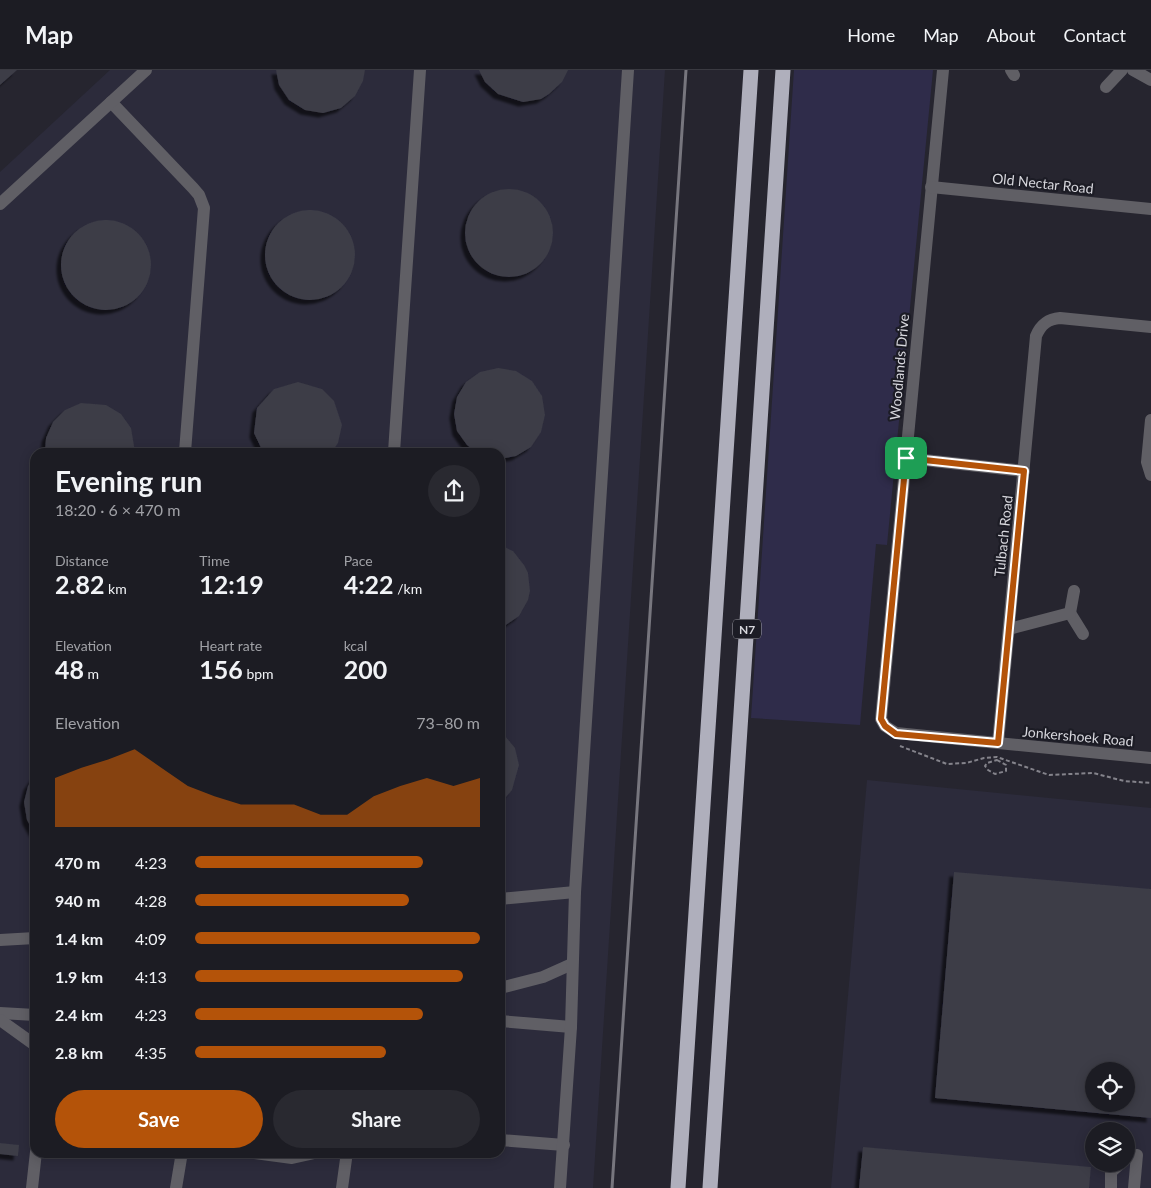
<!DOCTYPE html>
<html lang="en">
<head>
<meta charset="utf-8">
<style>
	:root { --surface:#1c1c23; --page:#292930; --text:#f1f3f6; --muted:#a0a1a6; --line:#3a3a41; --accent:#b45309 }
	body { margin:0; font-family:Lato,sans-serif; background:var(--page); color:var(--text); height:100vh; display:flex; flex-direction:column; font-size:19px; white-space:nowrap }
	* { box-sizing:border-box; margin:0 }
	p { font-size:16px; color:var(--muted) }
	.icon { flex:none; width:28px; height:28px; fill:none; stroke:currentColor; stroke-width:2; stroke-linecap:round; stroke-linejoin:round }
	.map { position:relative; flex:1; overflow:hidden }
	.drawer { position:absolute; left:30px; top:378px; width:475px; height:710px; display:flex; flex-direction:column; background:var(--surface); border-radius:15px; box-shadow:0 2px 12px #0003,0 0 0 1px var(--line) }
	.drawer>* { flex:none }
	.fabs { position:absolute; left:1085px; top:992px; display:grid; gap:10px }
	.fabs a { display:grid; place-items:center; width:50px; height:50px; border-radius:50%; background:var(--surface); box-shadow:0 2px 12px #0003,0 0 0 1px var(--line); font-size:25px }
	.pin { position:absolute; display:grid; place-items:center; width:42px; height:42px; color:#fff; margin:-21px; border-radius:10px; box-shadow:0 2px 8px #0006 }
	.round { display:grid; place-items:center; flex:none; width:52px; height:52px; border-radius:26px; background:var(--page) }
	.head { display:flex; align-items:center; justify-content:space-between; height:85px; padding:0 25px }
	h1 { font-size:28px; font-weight:700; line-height:38px }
	.metrics { display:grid; grid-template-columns:repeat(3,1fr); gap:8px; height:85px; padding:5px 25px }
	.metrics div { display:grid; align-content:center }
	.metrics b { font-size:25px; font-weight:700 }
	.metrics small { font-size:14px; font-weight:400 }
	.metrics p { font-size:14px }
	.chart { height:140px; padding:10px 25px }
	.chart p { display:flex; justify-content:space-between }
	.chart svg { width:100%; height:90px; margin-top:5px; fill:var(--accent); opacity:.7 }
	.cta { display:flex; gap:10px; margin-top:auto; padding:10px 25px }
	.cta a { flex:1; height:58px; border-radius:30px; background:var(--accent); color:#fff; font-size:20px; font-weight:700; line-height:58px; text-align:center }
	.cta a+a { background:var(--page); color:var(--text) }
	ul { padding:0 25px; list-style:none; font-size:16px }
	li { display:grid; grid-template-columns:80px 60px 1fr; align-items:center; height:38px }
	li i { height:12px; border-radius:6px; background:var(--accent) }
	header { display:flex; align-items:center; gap:30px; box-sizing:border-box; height:70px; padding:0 25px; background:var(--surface); border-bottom:1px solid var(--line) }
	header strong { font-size:24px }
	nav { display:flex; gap:28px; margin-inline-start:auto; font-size:18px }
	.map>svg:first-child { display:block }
	.built { fill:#2c2b3b; fill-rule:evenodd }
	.green { fill:#2f2c4a }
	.building { fill:#3c3c47; fill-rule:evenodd; filter:url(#shadow) }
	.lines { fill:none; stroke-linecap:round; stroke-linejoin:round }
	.path { stroke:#84838b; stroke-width:2; stroke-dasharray:4 2.5; stroke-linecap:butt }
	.minor { stroke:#605f65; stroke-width:12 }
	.highway { stroke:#afafbc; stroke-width:15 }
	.rail { stroke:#77767e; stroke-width:3 }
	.route-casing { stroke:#fff; stroke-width:10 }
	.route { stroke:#b45309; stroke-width:6 }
	.labels { text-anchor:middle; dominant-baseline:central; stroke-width:4.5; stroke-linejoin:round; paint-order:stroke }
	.shield { fill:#1c1c25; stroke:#9f9fa6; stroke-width:1 }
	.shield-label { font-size:12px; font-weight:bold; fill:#d7d7dd }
	.street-label { font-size:14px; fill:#d7d7dd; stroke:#1c1c25 }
</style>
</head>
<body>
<header>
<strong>Map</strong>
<nav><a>Home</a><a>Map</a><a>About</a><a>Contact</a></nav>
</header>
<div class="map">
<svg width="1151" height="1118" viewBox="0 0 1151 1118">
	<defs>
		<filter id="shadow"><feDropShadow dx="-4.5" dy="4.5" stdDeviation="1" flood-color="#0009"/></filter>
	</defs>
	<rect width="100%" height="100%" fill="#26252f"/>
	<g class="built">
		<path d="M110,0H665L593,1118H0V102ZM35,382H500V1082H35Z"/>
		<path d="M867,710L1151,738V1118H831ZM1094,1001H1126V1034H1094ZM1094,1061H1126V1094H1094Z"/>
	</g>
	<polygon class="green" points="794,0 933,0 887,475 876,474 860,655 751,648"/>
	<g class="building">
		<polygon points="0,0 17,0 0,15"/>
		<polygon points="276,0 365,0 363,11 355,26 341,38 323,43 305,40 289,30 279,15"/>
		<polygon points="479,0 568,0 562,12 549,24 541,29 523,32 498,24 485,12"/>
		<circle cx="509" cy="163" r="44"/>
		<circle cx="310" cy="185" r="45"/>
		<circle cx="106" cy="195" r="45"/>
		<polygon points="498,298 516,301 532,311 542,326 545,345 541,362 531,377 516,386 500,389 500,382 476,382 467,375 457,361 454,344 457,327 466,312 480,302"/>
		<polygon points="298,312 322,319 334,331 342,355 338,373 332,382 263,382 254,363 257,338 274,319"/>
		<polygon points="81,333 106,335 121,344 131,358 135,382 45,382 46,368 53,352 65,340"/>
		<polygon points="500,475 513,481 524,495 528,503 530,521 528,530 519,546 500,559"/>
		<polygon points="500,660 515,678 519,695 512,720 500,734"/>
		<polygon points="35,706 35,764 27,750 24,732 28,716"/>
		<path d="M954,802L1151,819V1048L935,1028ZM1094,1001H1126V1034H1094Z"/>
		<polygon points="0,1073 19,1075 18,1086 0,1084"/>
		<polygon points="863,1077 1091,1097 1089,1118 859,1118"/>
	</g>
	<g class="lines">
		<g class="path">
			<polyline points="900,676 947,694 966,693 984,688 997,687 1049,705 1093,703 1124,711 1151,713"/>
			<polygon points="997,690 1006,695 1006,701 995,704 988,700 985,696 987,693"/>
		</g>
		<g class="minor">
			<polyline points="943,0 881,649 885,656 896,663 1151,688"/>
			<polyline points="1011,0 1014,5"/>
			<polyline points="1133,0 1151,10"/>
			<polyline points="1106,17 1122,0"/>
			<polyline points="111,32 193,118 199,125 204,138 185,382"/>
			<polyline points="931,117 1151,139"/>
			<polyline points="0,134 146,0"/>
			<polyline points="1151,350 1147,392 1151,405"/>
			<polyline points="394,382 420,0"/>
			<polyline points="906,388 1024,401"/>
			<polyline points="1070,543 1083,564"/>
			<polyline points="1009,559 1070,543 1074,521"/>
			<path d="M998,673L1036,266C1041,254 1048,249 1060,248L1151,257"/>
			<polyline points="500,829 575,822"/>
			<polyline points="0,870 35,868"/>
			<polyline points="500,918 543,907 572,894"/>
			<polyline points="0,943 35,945"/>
			<polyline points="0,950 35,975"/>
			<polyline points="500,951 571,957"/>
			<polyline points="500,1070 564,1075"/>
			<polyline points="246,1082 292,1088 319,1082"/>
			<polyline points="32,1118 36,1082"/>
			<polyline points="176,1118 182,1082"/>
			<polyline points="342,1118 347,1082"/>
			<polyline points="560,1118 571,957 575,822 628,0"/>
			<polyline points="1111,1118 1111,1102 1120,1094"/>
			<polyline points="1134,1118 1137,1085"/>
		</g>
		<g class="highway">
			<polyline points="678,1118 751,0"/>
			<polyline points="710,1118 783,0"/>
		</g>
		<polyline class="rail" points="612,1118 686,0"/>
	</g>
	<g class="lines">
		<defs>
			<polygon id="route" points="906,388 1024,401 998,673 896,664 885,656 881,649"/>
		</defs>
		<use href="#route" class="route-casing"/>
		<use href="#route" class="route"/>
	</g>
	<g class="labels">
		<rect class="shield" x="733" y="549.5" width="28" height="19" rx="4"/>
		<g class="shield-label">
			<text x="747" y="559">N7</text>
		</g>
		<g class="street-label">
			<text transform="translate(1043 113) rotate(6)">Old Nectar Road</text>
			<text transform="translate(899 297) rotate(-85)">Woodlands Drive</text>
			<text transform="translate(1003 466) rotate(-84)">Tulbach Road</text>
			<text transform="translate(1078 666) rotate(5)">Jonkershoek Road</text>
		</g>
	</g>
</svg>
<div class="fabs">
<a><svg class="icon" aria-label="locate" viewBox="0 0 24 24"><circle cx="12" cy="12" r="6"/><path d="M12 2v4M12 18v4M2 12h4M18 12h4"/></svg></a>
<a><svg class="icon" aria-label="layers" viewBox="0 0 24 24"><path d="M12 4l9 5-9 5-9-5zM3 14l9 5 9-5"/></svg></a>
</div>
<div class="pin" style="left:906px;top:388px;background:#1e9e55"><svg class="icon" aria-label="arrive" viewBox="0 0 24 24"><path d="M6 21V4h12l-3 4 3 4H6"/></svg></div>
<section class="drawer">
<div class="head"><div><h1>Evening run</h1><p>18:20 · 6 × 470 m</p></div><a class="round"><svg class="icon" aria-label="share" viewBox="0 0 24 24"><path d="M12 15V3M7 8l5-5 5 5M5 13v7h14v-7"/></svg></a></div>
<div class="metrics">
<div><p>Distance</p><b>2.82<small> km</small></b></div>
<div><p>Time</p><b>12:19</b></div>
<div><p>Pace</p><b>4:22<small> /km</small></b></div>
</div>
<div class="metrics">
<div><p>Elevation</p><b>48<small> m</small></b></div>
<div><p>Heart rate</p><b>156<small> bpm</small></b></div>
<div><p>kcal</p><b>200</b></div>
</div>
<div class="chart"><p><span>Elevation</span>73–80 m</p>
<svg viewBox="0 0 160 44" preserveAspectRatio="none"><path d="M0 44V20L10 15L20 11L30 6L40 15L50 24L60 29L70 33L80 33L90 33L100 38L110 38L120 29L130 24L140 20L150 24L160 20V44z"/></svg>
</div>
<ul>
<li><b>470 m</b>4:23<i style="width:80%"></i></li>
<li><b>940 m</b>4:28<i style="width:75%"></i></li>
<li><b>1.4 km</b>4:09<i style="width:100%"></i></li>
<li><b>1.9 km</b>4:13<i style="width:94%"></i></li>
<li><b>2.4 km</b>4:23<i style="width:80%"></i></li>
<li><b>2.8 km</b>4:35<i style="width:67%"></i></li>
</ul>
<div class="cta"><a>Save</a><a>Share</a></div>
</section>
</div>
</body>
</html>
